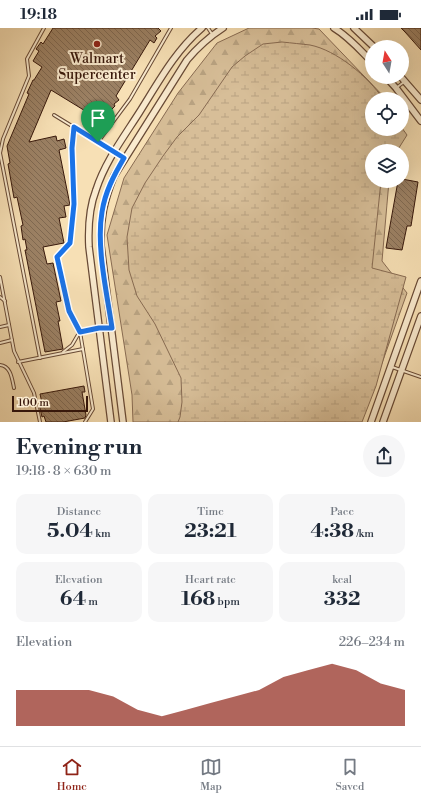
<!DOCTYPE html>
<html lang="en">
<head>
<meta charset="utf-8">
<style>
	:root { --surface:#fff; --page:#f6f6f7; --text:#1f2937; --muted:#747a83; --line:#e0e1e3; --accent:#8f2418 }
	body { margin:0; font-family:"Libre Bodoni",serif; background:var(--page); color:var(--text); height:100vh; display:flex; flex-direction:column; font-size:15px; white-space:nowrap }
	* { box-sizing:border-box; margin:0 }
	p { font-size:13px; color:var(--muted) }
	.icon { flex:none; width:22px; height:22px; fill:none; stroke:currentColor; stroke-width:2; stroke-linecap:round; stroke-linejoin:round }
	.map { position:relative; height:394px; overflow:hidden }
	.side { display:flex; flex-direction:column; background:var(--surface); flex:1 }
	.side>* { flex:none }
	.needle { width:26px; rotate:349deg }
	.controls { position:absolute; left:365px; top:12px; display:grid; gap:8px }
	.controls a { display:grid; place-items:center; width:44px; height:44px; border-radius:50%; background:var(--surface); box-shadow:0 4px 16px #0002; font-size:20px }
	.scale { position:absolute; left:12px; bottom:10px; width:76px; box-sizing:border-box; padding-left:4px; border:2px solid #38180b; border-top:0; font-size:11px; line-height:14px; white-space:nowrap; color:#38180b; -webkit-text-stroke:3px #faebcf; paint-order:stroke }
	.pin { position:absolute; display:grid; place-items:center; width:34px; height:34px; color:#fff; margin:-41px -17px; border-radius:50% 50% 50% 0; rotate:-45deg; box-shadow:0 0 4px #0007 }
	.pin .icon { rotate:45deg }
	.round { display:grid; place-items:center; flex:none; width:42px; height:42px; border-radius:21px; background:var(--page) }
	.headline { display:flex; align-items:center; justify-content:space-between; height:68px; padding:0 16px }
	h1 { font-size:22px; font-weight:700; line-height:30px }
	.figures { display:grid; grid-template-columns:repeat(3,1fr); gap:6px; height:68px; padding:4px 16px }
	.figures div { display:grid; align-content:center; border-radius:10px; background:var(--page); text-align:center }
	.figures b { font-size:20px; font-weight:700 }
	.figures small { font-size:11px; font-weight:400 }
	.figures p { font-size:11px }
	.chart { height:112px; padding:8px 16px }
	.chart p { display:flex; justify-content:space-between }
	.chart svg { width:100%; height:72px; margin-top:4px; fill:var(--accent); opacity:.7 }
	.status { display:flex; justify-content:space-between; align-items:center; height:28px; padding:0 20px; background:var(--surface); direction:ltr }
	.status svg { height:11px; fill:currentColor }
	.tabs { display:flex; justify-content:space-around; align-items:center; height:56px; border-top:1px solid var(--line); background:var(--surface); font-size:11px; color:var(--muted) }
	.tabs a { display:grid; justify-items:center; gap:2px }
	.tabs .selected { color:var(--accent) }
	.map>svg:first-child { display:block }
	.forest { fill:url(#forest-firs); stroke:#886b52 }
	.wetland { fill:url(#wetland-marsh); stroke:#886b52 }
	.building { fill:url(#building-back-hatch); stroke:#38180b }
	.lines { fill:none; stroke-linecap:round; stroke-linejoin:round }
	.service-casing { stroke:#684a36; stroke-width:4 }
	.tertiary-casing { stroke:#684a36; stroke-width:8 }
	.service { stroke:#faebcf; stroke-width:2 }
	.tertiary { stroke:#faebcf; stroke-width:5.5 }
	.route-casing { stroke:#fff; stroke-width:8 }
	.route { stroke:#1a73e8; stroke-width:5 }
	.poi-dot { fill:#8f2418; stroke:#faebcf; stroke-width:1.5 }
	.labels { text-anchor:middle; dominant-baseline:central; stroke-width:4; stroke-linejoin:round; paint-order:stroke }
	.poi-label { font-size:14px; fill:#38180b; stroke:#faebcf }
</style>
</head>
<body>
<div class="status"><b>19:18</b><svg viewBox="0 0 49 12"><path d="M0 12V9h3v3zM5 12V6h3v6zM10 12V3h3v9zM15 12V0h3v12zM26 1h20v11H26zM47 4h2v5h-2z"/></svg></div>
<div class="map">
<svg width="421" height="394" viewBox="0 0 421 394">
	<defs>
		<pattern id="forest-firs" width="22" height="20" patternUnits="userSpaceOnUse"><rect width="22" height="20" fill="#d7be98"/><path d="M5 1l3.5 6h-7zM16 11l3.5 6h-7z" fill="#b9a382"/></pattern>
		<pattern id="wetland-marsh" width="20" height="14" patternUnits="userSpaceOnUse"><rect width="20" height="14" fill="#d7be98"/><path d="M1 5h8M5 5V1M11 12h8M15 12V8" fill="none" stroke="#b9a382"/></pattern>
		<pattern id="building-back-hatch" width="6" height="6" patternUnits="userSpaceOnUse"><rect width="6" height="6" fill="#9b8063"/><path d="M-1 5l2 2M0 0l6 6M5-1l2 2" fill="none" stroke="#7f6850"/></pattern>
	</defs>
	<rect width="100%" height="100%" fill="#f7e0b5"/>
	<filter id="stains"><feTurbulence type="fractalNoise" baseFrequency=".005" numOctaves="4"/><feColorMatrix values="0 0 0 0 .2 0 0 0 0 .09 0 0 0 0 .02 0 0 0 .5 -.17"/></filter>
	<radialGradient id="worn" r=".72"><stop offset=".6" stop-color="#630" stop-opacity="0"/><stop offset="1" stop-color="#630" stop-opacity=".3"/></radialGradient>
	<polygon class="forest" points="249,0 312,0 319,1 386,71 372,71 372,153 389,153 382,233 407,265 361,394 133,394 132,367 107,207 124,150 178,65 217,15"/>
	<path class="wetland" d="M282,14C292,15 301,16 310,17C336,22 369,49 383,71H372V101H402V100L407,107L397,123H372V153H381L372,240L406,249L376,358L362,394H178L180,389L182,374L181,350L155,296L137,268L129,242L127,209L132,180L145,155L163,128L177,109L199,87L232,39L245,28L263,16Z"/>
	<g class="building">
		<polygon points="53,0 158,0 161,3 155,8 157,10 154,15 150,12 116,68 119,72 114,76 115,78 110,83 111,85 106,89 107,91 105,95 51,62 29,114 56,108 57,113 64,111 66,120 59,122 70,177 64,178 66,189 59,190 64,215 43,219 47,236 53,235 61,273 56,274 60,293 58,293 63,321 45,324 25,222 27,222 25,211 23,212 21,198 23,197 17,169 14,170 8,136 10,135 7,118 29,66 27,65 33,52 34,52 42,39 33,33 39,23 36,21 41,14 43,16"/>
		<polygon points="401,0 421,0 421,22 405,4"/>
		<polygon points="402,151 418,154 411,198 407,198 402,222 386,220 398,153 402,153"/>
		<polygon points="84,358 85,364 82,364 86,387 85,390 63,394 46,394 44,388 42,389 39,376 42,375 40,366"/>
	</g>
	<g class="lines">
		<defs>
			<g id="service">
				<polyline points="208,0 212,6"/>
				<polyline points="396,60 404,54"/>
				<polyline points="54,87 124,130"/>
				<polyline points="74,99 72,121 74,176 70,215 57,229 69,283 80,304 93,381 85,394"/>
				<polyline points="98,114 130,71 171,0"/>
				<polyline points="0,249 14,323 34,365 40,394"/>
				<polyline points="0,269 5,273"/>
				<polyline points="0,299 9,297"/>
				<polyline points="80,304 99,300 110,300"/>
				<polyline points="0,315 12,312"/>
				<polyline points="63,324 72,317 79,305"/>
				<polyline points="40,330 0,125 3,111 29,48 27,31 44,0"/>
				<polyline points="18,334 83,321"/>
				<path d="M0,337C11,338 12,351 14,360"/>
				<polyline points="392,339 421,349"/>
			</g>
			<g id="tertiary">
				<path d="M334,0C349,9 360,22 372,34"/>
				<polyline points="354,0 374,19"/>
				<polyline points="386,49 396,60 421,93"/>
				<polyline points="401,49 421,72"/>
				<path d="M111,394L89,219C88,199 89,180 96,162C105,134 123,110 139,85C158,55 175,23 202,0"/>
				<path d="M123,394L101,218C100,191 104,173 114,148L187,32C198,19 209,9 223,0"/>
				<polyline points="371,394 421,253"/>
				<polyline points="383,394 421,288"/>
			</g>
		</defs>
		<use href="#service" class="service-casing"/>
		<use href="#tertiary" class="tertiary-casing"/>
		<use href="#service" class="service"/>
		<use href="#tertiary" class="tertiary"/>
	</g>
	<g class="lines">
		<defs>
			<path id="route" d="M74,99L124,130C114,147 105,164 102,184C96,219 107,265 112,300H99L80,304L69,283L57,229L70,215L74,176L72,120Z"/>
		</defs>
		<use href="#route" class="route-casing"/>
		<use href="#route" class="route"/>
	</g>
	<circle class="poi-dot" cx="97" cy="16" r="4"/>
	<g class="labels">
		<g class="poi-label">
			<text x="97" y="31">Walmart<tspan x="97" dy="16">Supercenter</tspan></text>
		</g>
	</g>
	<rect width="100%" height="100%" filter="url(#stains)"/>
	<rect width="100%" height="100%" fill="url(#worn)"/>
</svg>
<div class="controls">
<a><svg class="needle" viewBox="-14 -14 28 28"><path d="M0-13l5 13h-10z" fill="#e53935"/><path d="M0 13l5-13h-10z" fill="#747a83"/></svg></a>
<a><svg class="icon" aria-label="locate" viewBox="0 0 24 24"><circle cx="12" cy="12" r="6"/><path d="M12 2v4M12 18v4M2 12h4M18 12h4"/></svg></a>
<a><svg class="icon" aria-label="layers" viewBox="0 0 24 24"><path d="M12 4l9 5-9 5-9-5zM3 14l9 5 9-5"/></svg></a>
</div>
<div class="scale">100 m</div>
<div class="pin" style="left:98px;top:114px;background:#1e9e55"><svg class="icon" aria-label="arrive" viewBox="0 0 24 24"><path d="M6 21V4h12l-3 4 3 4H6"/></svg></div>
</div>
<section class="side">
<div class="headline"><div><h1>Evening run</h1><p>19:18 · 8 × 630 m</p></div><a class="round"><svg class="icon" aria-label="share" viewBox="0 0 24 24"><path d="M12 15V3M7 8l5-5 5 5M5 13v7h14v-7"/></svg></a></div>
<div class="figures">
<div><p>Distance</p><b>5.04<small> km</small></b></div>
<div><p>Time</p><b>23:21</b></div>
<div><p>Pace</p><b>4:38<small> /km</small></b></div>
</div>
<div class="figures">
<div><p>Elevation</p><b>64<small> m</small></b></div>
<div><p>Heart rate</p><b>168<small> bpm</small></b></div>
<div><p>kcal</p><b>332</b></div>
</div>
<div class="chart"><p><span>Elevation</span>226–234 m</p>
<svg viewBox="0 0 160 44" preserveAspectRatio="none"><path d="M0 44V22L10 22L20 22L30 22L40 26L50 34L60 38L70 34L80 30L90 26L100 22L110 14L120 10L130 6L140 10L150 18L160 22V44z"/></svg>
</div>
</section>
<nav class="tabs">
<a class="selected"><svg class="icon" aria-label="home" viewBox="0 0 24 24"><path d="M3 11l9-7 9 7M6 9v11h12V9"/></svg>Home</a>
<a><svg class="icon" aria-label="map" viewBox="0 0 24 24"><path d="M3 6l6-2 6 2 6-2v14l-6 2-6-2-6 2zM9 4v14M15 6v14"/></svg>Map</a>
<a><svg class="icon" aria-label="saved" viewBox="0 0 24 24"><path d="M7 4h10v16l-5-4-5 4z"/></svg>Saved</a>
</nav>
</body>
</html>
